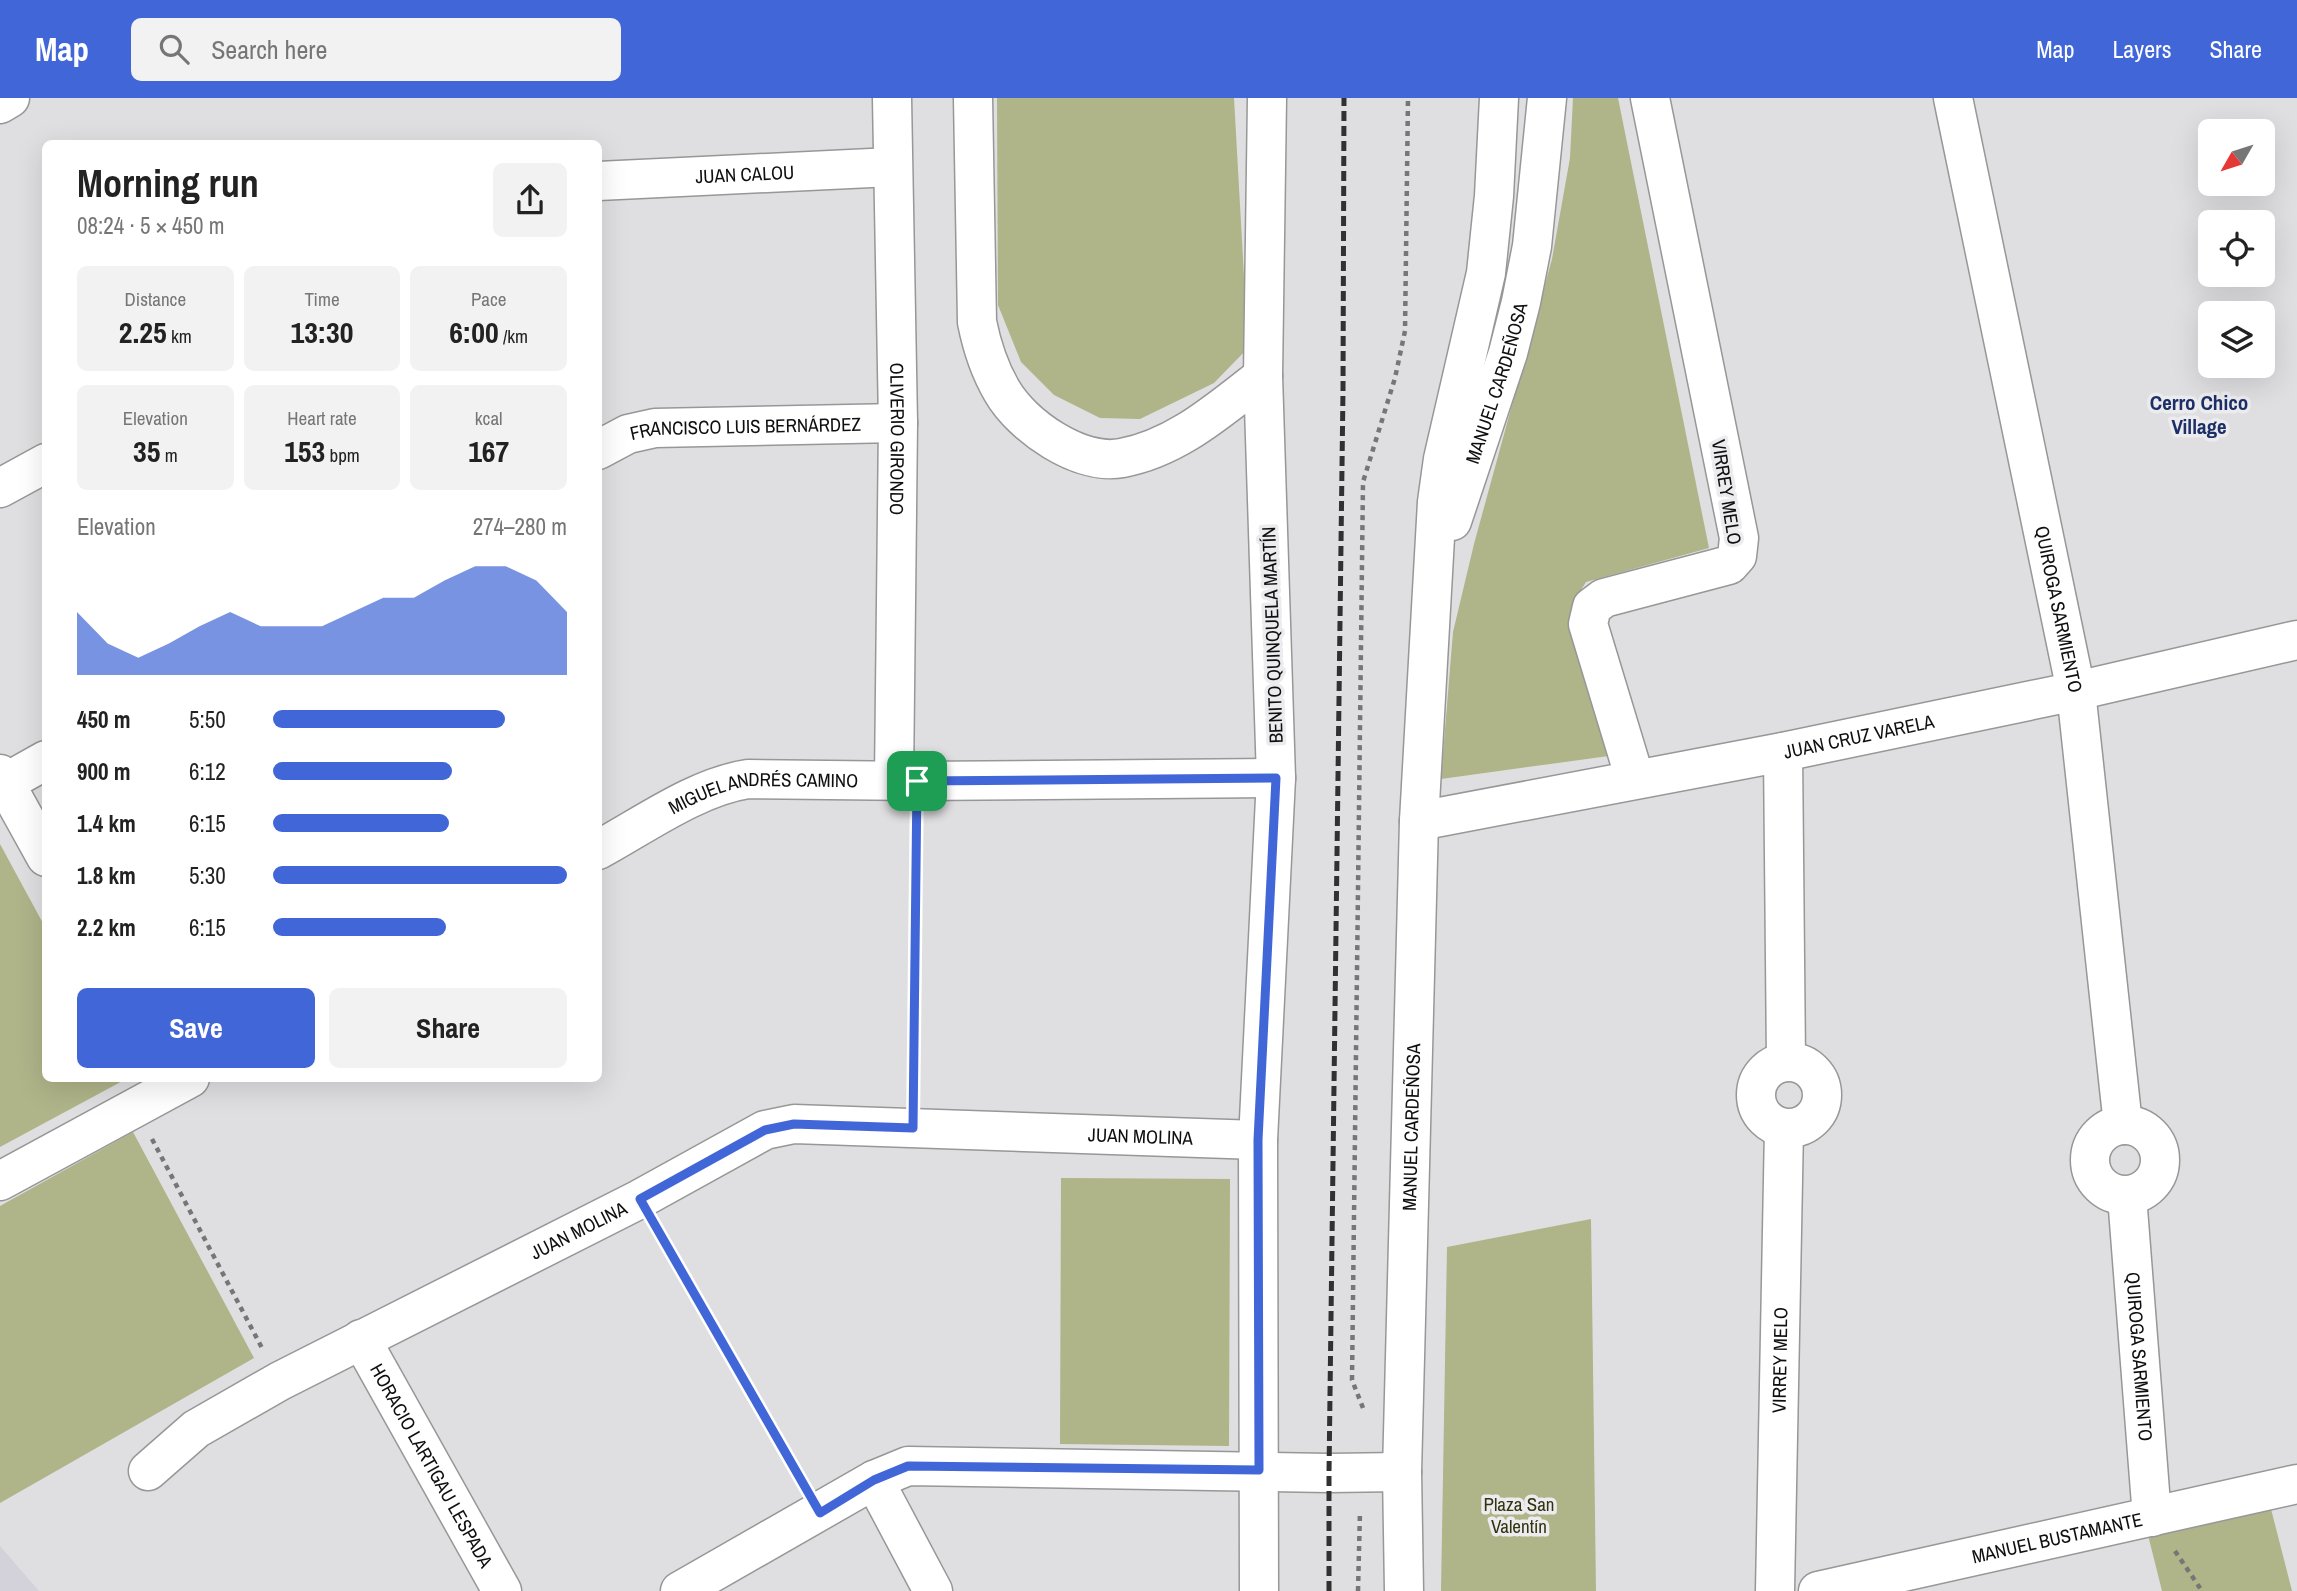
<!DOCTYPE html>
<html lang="en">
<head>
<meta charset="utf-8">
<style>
	:root { --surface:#fff; --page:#f2f2f2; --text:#222; --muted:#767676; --accent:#4166d8 }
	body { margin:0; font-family:"Archivo Narrow",sans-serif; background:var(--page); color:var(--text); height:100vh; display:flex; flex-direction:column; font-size:26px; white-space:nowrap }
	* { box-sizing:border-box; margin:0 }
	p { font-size:23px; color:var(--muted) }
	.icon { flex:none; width:38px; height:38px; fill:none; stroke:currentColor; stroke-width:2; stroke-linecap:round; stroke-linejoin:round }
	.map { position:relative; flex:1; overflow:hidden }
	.sheet { position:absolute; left:42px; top:42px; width:560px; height:942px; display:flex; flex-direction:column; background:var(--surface); border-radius:10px; box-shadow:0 7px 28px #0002 }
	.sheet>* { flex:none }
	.needle { width:46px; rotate:231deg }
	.buttons { position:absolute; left:2198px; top:21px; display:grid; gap:14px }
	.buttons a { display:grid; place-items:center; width:77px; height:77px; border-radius:10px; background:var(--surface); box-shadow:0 7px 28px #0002; font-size:35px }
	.pin { position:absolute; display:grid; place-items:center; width:60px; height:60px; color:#fff; margin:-30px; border-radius:14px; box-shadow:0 4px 10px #0006 }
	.round { display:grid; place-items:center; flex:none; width:74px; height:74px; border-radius:10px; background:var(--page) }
	.headline { display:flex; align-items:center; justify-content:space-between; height:119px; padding:0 35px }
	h1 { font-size:38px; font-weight:800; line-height:52px }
	.figures { display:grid; grid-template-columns:repeat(3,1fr); gap:10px; height:119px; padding:7px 35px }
	.figures div { display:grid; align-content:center; border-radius:10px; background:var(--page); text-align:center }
	.figures b { font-size:30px; font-weight:800 }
	.figures small { font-size:19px; font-weight:400 }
	.figures p { font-size:19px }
	.chart { height:196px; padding:14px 35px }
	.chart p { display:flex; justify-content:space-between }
	.chart svg { width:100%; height:126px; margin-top:7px; fill:var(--accent); opacity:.7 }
	.action { display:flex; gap:14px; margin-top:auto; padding:14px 35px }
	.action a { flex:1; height:80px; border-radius:10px; background:var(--accent); color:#fff; font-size:28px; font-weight:800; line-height:80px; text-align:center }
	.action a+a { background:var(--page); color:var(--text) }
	ul { padding:0 35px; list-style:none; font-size:23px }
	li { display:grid; grid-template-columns:112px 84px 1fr; align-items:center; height:52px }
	li i { height:18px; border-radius:9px; background:var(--accent) }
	header { display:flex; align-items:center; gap:42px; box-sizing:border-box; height:98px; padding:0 35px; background:var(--accent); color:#fff }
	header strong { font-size:33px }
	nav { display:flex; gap:38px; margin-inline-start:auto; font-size:24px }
	.search { width:490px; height:63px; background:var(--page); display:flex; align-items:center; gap:18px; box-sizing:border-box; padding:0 24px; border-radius:10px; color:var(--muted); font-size:26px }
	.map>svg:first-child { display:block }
	.built { fill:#d3d2db }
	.green { fill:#afb489 }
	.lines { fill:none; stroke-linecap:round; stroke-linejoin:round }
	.minor-casing { stroke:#979798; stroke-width:41 }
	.major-casing { stroke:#979798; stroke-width:41 }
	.path { stroke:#767677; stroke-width:4.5; stroke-dasharray:5 5; stroke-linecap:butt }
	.minor { stroke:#fff; stroke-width:38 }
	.major { stroke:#fff; stroke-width:38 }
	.rail { stroke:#313131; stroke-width:5; stroke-dasharray:10 5; stroke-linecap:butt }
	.route-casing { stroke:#fff; stroke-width:14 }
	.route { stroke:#4166d8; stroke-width:9 }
	.labels { text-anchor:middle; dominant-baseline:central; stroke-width:7; stroke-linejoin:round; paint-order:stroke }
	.street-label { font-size:19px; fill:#0f0f0f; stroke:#ececee }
	.park-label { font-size:19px; fill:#313410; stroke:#ececee }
	.neighbourhood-label { font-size:21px; font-weight:bold; fill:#1c2f66; stroke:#ececee }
</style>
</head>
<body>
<header>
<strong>Map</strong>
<div class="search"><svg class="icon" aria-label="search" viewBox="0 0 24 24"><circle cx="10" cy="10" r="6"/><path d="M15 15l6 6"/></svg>Search here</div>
<nav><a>Map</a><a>Layers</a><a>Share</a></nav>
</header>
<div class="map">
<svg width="2297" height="1493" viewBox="0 0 2297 1493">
	<rect width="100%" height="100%" fill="#dfdfe1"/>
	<polygon class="built" points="0,1448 39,1493 0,1493"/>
	<g class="green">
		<polygon points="997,0 1234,0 1248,250 1214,285 1140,321 1100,320 1054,297 1021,264 998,207"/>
		<polygon points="1573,0 1618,0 1709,450 1586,484 1572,506 1616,657 1441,681 1453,534 1474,446 1552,161 1570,60"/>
		<polygon points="0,746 45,829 46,980 128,980 0,1049"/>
		<polygon points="133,1034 254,1260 0,1405 0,1108"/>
		<polygon points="1061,1080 1230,1081 1229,1348 1060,1346"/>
		<polygon points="1591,1121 1596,1493 1441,1493 1447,1149"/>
		<polygon points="2270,1407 2292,1493 2162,1493 2148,1437"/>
	</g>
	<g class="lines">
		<defs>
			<g id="minor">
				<path id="s1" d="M892,0L898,325L894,682"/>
				<path d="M973,0L977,224C982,249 989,271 1002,293C1022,328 1080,368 1122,360C1177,350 1220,311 1263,278"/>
				<path id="s2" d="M1953,0L2076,593L2123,1027"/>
				<polyline points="0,6 10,0"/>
				<path id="s3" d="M598,83L892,69"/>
				<path id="s4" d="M598,352L628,336L655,330L898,325"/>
				<polyline points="0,390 46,365"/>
				<polyline points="1783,654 1786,964"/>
				<polyline points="0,676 46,759"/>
				<polyline points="1635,681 1588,526 1592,509 1604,500 1729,467 1737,458 1739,440 1650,0"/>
				<polyline points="5,685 46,662"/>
				<path id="s5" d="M1419,723L1783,654L2076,593L2297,542"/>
				<path id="s6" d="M598,752C644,727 696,689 748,681L917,683L1276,680"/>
				<circle cx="1789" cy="997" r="33"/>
				<circle cx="2125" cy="1062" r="35"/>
				<polyline points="0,1083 190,980"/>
				<path id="s7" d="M2127,1098L2152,1419"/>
				<path id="s8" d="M361,1241L502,1493"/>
				<path id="s9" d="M148,1373L196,1331L280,1283L640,1101L765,1032L794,1026L1258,1042"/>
				<polyline points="874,1382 933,1493"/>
				<polyline points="680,1493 874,1382 908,1368 1329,1375 1402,1374"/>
				<path id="s10" d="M1775,1493L1784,1030"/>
				<path id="s11" d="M1818,1493L2297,1386"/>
			</g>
			<g id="major">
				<path id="s12" d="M1452,423L1508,255L1521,204L1532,148L1547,0"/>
				<polyline points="1259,1493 1258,1042 1276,680 1263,278 1267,0"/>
				<path id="s13" d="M1404,1493L1402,1374L1419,723L1437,404L1443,361L1486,175L1494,98L1499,0"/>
			</g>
		</defs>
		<use href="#minor" class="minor-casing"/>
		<use href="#major" class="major-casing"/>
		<g class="path">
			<polyline points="913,994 916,720"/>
			<polyline points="152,1041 262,1250"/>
			<polyline points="658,1132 800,1380"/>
			<polyline points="1363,1310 1352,1282 1363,384 1395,280 1405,233 1408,0"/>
			<polyline points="2175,1453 2202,1493"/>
			<polyline points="1358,1493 1360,1413"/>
		</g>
		<use href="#minor" class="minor"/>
		<use href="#major" class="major"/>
		<polyline class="rail" points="1329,1493 1329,1375 1343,292 1344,0"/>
	</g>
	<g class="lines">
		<defs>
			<polygon id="route" points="1276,680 1258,1042 1259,1372 908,1368 874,1382 820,1415 640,1101 765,1032 794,1026 913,1030 917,683"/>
		</defs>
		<use href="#route" class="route-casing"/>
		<use href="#route" class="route"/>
	</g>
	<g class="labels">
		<g class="street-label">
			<text stroke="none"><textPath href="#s3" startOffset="147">JUAN CALOU</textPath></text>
			<text stroke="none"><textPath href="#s12" startOffset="145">MANUEL CARDEÑOSA</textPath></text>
			<text stroke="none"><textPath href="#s4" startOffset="152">FRANCISCO LUIS BERNÁRDEZ</textPath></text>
			<text stroke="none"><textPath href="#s1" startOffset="341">OLIVERIO GIRONDO</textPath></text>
			<text transform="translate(1727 394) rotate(81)">VIRREY MELO</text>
			<text stroke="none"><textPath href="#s2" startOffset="522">QUIROGA SARMIENTO</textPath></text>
			<text transform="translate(1272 537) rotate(-92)">BENITO QUINQUELA MARTÍN</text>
			<text stroke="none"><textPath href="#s5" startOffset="448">JUAN CRUZ VARELA</textPath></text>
			<text stroke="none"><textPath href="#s6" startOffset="180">MIGUEL ANDRÉS CAMINO</textPath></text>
			<text stroke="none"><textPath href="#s13" startOffset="464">MANUEL CARDEÑOSA</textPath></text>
			<text stroke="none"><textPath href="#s9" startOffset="1083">JUAN MOLINA</textPath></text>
			<text stroke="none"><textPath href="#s9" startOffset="495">JUAN MOLINA</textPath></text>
			<text stroke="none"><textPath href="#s7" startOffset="161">QUIROGA SARMIENTO</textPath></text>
			<text stroke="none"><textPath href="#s10" startOffset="231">VIRREY MELO</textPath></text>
			<text stroke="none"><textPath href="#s8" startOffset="145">HORACIO LARTIGAU LESPADA</textPath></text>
			<text stroke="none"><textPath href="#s11" startOffset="245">MANUEL BUSTAMANTE</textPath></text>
		</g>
		<g class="park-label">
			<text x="1519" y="1406">Plaza San<tspan x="1519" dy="22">Valentín</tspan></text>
		</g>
		<g class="neighbourhood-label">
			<text x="2199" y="304">Cerro Chico<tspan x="2199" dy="24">Village</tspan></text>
		</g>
	</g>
</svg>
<div class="buttons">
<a><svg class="needle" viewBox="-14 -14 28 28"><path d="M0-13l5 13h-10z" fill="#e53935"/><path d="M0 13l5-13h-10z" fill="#767676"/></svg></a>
<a><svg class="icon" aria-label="locate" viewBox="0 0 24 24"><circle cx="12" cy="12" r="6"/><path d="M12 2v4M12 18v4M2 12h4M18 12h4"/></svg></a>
<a><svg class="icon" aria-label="layers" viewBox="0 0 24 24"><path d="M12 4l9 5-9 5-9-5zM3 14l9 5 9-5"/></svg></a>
</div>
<div class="pin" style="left:917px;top:683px;background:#1e9e55"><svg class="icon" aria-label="arrive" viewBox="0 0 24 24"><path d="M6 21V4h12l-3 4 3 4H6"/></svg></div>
<section class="sheet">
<div class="headline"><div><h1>Morning run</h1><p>08:24 · 5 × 450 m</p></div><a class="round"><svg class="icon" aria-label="share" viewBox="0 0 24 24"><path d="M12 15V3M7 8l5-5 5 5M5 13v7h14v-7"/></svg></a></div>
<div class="figures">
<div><p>Distance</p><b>2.25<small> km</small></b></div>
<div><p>Time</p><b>13:30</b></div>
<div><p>Pace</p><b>6:00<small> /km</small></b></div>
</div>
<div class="figures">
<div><p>Elevation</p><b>35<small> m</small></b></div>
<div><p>Heart rate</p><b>153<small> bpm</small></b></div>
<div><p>kcal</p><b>167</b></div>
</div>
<div class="chart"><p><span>Elevation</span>274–280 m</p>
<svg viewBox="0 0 160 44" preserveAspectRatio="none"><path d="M0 44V22L10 33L20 38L30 33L40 27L50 22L60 27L70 27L80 27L90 22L100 17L110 17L120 11L130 6L140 6L150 11L160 22V44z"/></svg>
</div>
<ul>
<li><b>450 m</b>5:50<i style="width:79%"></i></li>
<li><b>900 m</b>6:12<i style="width:61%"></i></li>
<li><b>1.4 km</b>6:15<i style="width:60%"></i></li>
<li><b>1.8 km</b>5:30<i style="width:100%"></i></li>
<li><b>2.2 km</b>6:15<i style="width:59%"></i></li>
</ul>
<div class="action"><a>Save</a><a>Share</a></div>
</section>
</div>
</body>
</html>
